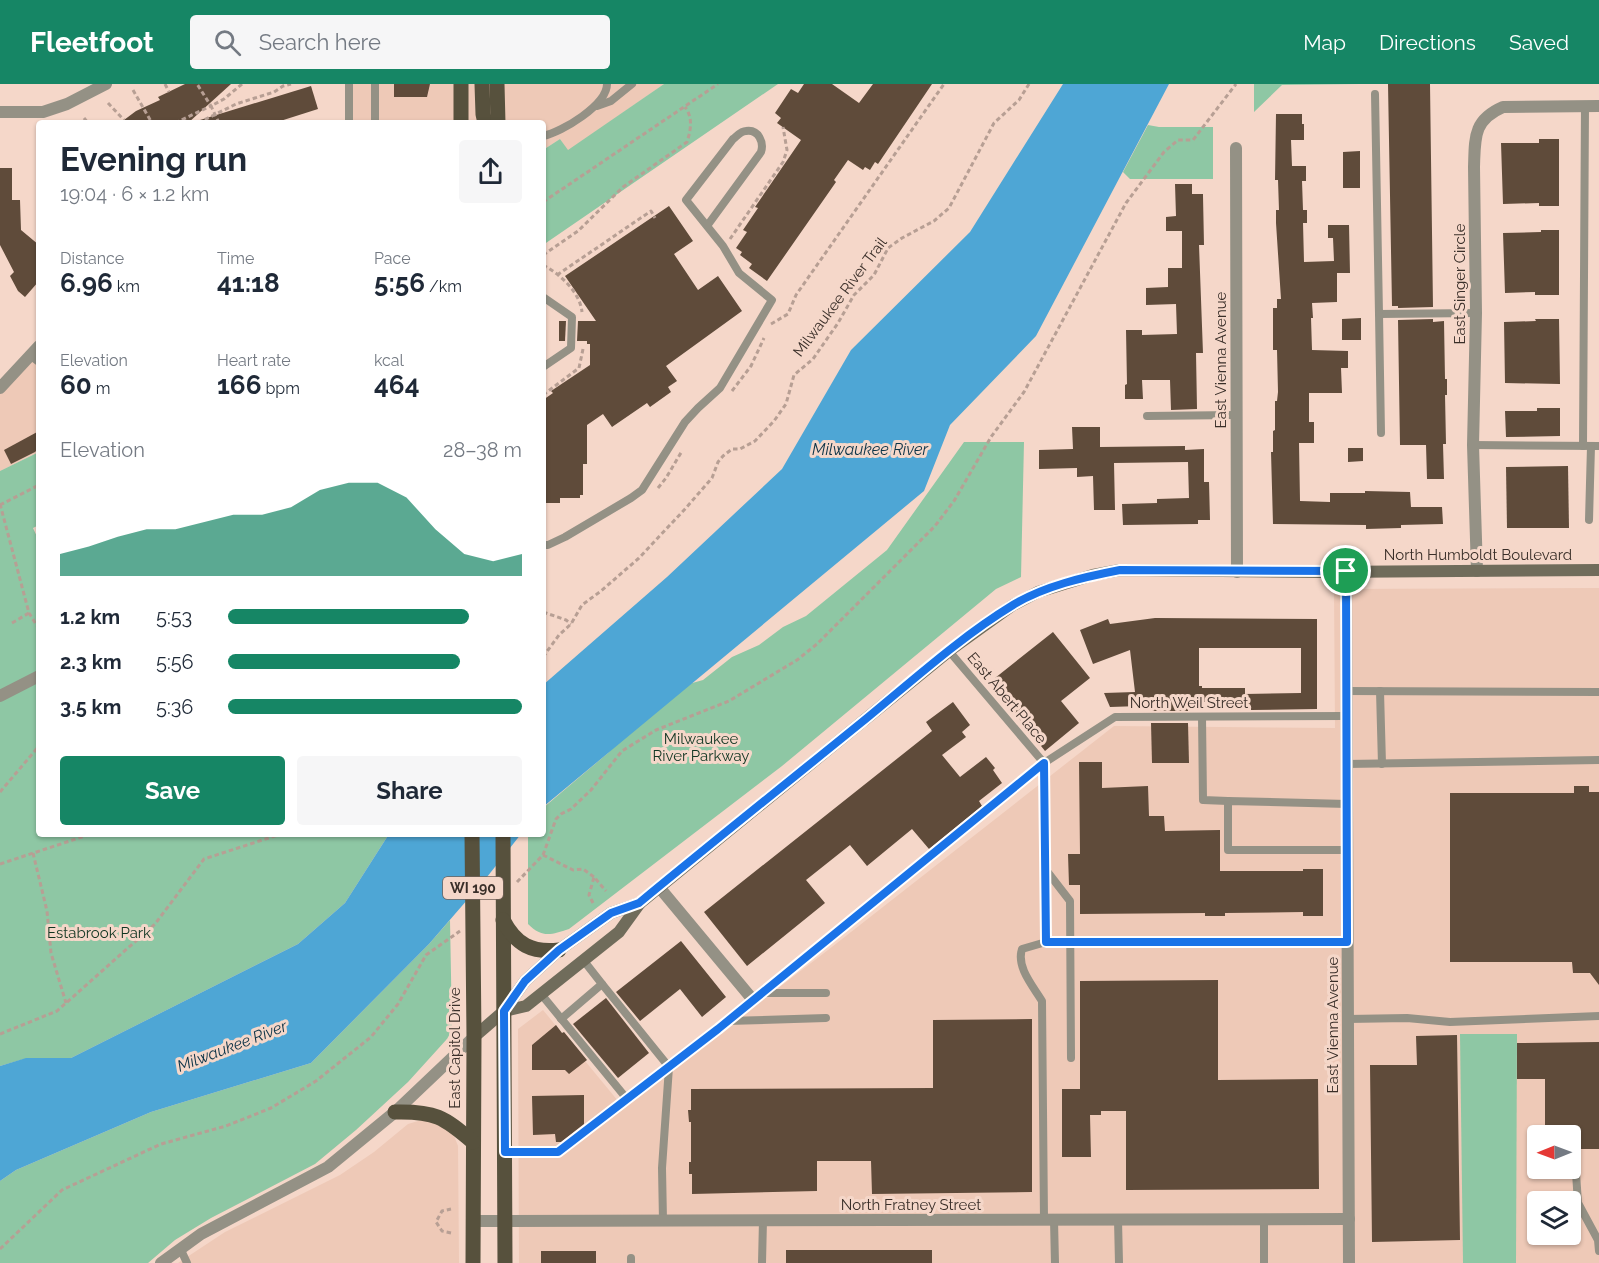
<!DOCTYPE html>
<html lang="en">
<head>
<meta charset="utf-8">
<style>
	:root { --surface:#fff; --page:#f6f6f7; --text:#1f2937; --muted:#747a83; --accent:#168665 }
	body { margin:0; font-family:Raleway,sans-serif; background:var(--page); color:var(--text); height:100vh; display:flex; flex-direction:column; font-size:22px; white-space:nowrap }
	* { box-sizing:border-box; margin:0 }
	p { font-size:20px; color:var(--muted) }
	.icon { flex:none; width:33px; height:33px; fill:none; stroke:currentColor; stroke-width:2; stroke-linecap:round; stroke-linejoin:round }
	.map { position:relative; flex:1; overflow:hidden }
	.sheet { position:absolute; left:36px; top:36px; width:510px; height:717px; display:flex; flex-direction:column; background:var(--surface); border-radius:6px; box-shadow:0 2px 4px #0004 }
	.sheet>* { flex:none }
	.needle { width:39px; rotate:269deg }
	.fabs { position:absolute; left:1527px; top:1041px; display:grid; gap:12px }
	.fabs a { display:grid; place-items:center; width:54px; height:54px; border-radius:6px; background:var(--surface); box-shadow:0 2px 4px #0004; font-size:30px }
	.pin { position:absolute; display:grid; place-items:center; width:51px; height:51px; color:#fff; margin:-26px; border:3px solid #fff; border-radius:50%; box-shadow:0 2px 6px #0007 }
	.round { display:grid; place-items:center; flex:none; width:63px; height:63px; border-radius:6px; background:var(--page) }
	.headline { display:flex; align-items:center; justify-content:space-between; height:102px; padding:0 24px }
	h1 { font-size:33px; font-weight:700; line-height:45px }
	.stats { display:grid; grid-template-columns:repeat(3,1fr); gap:9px; height:102px; padding:6px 24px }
	.stats div { display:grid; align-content:center }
	.stats b { font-size:26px; font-weight:700 }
	.stats small { font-size:16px; font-weight:400 }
	.stats p { font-size:16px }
	.chart { height:168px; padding:12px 24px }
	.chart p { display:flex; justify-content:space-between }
	.chart svg { width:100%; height:108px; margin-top:6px; fill:var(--accent); opacity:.7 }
	.action { display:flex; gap:12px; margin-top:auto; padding:12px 24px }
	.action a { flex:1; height:69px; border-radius:6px; background:var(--accent); color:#fff; font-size:24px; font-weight:700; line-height:69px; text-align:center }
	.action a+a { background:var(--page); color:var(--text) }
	ul { padding:0 24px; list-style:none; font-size:20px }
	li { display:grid; grid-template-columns:96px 72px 1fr; align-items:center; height:45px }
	li i { height:15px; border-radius:8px; background:var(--accent) }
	header { display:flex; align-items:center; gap:36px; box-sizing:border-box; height:84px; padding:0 30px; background:var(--accent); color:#fff }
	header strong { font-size:28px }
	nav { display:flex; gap:33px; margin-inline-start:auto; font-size:21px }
	.search { width:420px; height:54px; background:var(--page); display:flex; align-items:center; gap:15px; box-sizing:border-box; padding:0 21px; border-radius:6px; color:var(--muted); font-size:22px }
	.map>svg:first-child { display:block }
	.built { fill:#eec9b7; fill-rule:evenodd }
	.green { fill:#8ec7a4 }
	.water { fill:#4ea6d5 }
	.building { fill:#5f4b3a; fill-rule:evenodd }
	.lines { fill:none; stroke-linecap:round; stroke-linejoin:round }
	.path { stroke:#b79f94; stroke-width:3; stroke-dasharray:4.5 3; stroke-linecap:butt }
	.service { stroke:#949185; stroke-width:8 }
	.minor { stroke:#949185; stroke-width:12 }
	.tertiary { stroke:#949185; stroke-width:12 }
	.secondary { stroke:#706c5b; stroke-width:12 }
	.primary { stroke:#57513d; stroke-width:15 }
	.route-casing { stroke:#fff; stroke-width:12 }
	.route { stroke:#1a73e8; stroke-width:8 }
	.labels { text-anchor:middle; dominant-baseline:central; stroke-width:6; stroke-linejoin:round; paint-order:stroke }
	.shield { fill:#f5d7c9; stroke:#726159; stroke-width:1.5 }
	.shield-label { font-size:14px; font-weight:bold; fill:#3a2f29 }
	.street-label { font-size:15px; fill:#3a2f29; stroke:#f5d7c9 }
	.park-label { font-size:15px; fill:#113622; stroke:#f5d7c9 }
	.water-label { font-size:16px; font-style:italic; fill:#0c3347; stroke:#f5d7c9 }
</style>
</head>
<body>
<header>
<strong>Fleetfoot</strong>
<div class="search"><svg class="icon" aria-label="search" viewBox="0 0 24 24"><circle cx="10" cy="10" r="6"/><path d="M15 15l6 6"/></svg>Search here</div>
<nav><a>Map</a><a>Directions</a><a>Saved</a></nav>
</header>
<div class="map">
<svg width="1599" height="1179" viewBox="0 0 1599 1179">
	<rect width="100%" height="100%" fill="#f5d7c9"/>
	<g class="built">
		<polygon points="349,0 664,0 568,67 560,55 543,66 543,39 349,39"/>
		<polygon points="39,262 39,368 0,387 0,304"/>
		<path d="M1599,504V1179H519L518,945L543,926L623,1023L828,866L1114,642L1335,644L1334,505ZM1538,1052H1570V1084H1538ZM1538,1118H1570V1150H1538Z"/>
		<polygon points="425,1035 432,1036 453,1049 458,1062 459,1179 178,1179 225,1148 340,1091 374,1068 408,1040"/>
	</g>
	<g class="green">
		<polygon points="664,0 778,0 543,161 543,66 560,55 568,66"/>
		<polygon points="1254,0 1359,0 1282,1 1254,28"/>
		<polygon points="1148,41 1159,43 1213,43 1213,95 1130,95 1123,88"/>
		<path d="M964,358H1024L1021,493L996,505L782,682L569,845C551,851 542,854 528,840V750H543V724L608,669L671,605L703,596L732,573L759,561L783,543L806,532L887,466Z"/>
		<polygon points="39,368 39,441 33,444 39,457 39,750 389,750 345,819 298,860 71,974 24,975 0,982 0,387"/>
		<polygon points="450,836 452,946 447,955 408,998 356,1046 315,1080 211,1134 175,1156 148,1179 0,1179 0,1097 16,1086 151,1028 311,979 429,860"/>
		<polygon points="1460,950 1517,950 1516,1179 1463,1179"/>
	</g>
	<g class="water">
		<polygon points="1063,0 1169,0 1036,252 950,341 924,407 543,723 543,601 667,493 782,385 851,266 970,148"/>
		<polygon points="389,750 521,750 487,793 429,860 311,979 151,1028 16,1086 0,1097 0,982 26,974 71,974 298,860 345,819"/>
	</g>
	<g class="building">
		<polygon points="185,0 231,0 188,39 120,39 136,27 160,16 158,13"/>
		<polygon points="394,0 430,0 427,13 394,13"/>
		<polygon points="804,0 832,0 859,19 873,0 932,0 878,80 875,78 870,86 865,83 863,86 848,76 834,96 836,98 767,197 749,184 752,180 740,171 742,168 736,164 747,148 743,146 758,124 755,123 801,56 777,39 781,34 775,29 791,5 798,9"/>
		<polygon points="1388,0 1430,0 1433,223 1398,224 1398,222 1392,222"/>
		<polygon points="311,2 318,25 274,39 201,39 200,36"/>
		<polygon points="1276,30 1302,30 1302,40 1304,40 1304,56 1291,56 1292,82 1306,82 1306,97 1302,97 1303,126 1307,126 1307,139 1303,139 1304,178 1334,177 1333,154 1328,154 1328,141 1349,141 1350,189 1337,189 1337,218 1312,219 1313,234 1311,234 1312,266 1348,267 1348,284 1341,284 1342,309 1309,309 1309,338 1314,338 1314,359 1299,359 1300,417 1330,418 1330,409 1365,409 1365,407 1410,408 1411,423 1442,423 1443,440 1401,441 1401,444 1366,445 1366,441 1273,440 1271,368 1273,368 1273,347 1275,346 1275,317 1277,317 1278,308 1277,266 1273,266 1273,224 1277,224 1277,215 1281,215 1276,139 1276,126 1279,126 1278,96 1275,96"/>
		<polygon points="1539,55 1559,55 1559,122 1539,122 1539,119 1503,120 1501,59 1539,59"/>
		<polygon points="1360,67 1360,104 1343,104 1343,68"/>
		<polygon points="0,84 12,84 12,116 20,116 21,146 39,161 39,197 25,213 18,207 10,192 14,188 0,161"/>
		<polygon points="1175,100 1192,100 1192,110 1203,110 1203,112 1204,161 1199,161 1203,269 1196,269 1197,325 1171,326 1170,296 1142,296 1143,315 1125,315 1125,301 1127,300 1126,246 1142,246 1142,251 1177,250 1176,220 1146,221 1146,204 1168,203 1168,184 1182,184 1182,147 1166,147 1166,133 1176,132"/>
		<polygon points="669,122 693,157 674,170 698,206 718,192 742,227 666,282 677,297 668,303 671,308 650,323 647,319 612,343 603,330 587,341 587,380 583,380 583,411 580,411 580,414 560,414 560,419 543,419 543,316 553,309 551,307 590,281 590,260 587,260 587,257 577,257 578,237 596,237 565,192"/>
		<polygon points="1541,146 1559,146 1559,211 1535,211 1535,208 1505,209 1503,149 1541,148"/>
		<polygon points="1361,234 1361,256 1342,256 1342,235"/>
		<polygon points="1433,235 1433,238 1444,237 1445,295 1447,295 1447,311 1445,311 1446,360 1443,360 1444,395 1427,395 1426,361 1400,361 1398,236"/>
		<polygon points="1535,235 1559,235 1560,300 1505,299 1504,238 1536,237"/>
		<polygon points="559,237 566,237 565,257 559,257"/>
		<polygon points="1537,324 1560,324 1560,352 1506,353 1505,327 1537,327"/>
		<polygon points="1072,343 1100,343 1100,363 1185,362 1185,366 1204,365 1204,398 1209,398 1210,436 1198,436 1198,440 1123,441 1122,420 1157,419 1157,415 1189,414 1188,378 1114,379 1115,426 1094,426 1093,392 1077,393 1077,384 1039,385 1039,366 1073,365"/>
		<polygon points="39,347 39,364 35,368 11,380 4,366"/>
		<polygon points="1348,364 1363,364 1363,377 1348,378"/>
		<polygon points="1568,382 1569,444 1507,444 1506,383"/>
		<path d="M1155,534L1317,535V625L1251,626V622L1212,623V618H1188V627H1151V625L1141,626L1140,622L1110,623L1104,609L1135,608L1130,566L1093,580L1080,546L1108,535L1110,540ZM1199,564H1301V609L1245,610V604H1202V602H1199Z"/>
		<polygon points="1053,548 1090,594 1061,617 1079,639 1045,667 990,598"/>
		<polygon points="953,618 970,641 962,648 966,653 942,671 960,693 986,673 995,684 993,686 1002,699 979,717 982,722 929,765 912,745 867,782 850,761 806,796 825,819 747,882 704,828 932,647 926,638"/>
		<polygon points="1151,639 1188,639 1189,679 1152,679"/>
		<polygon points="1079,678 1102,678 1102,704 1148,702 1149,732 1164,732 1165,747 1220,746 1220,787 1303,787 1303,785 1323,785 1323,832 1303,832 1303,828 1225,829 1225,832 1205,832 1205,829 1080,830 1080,801 1069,801 1068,770 1080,770"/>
		<polygon points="1574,702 1589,702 1589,708 1599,708 1599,901 1590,889 1573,889 1572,878 1450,878 1450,709 1574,709"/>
		<polygon points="681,857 726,913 702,933 680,905 640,937 616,908"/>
		<polygon points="1218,896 1218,996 1318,995 1319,1105 1126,1106 1126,1027 1101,1027 1101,1031 1090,1031 1091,1073 1062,1073 1062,1005 1080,1005 1080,897"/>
		<polygon points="606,914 649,969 618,994 573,940"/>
		<polygon points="1032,935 1032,1108 872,1110 871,1077 817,1077 817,1107 692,1110 692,1090 689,1090 689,1078 691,1078 691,1038 689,1038 688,1026 691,1026 691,1005 933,1004 933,936"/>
		<polygon points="556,941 562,949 564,948 587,976 569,990 565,986 532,986 532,961"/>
		<polygon points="1457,951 1460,1156 1372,1158 1370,981 1417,981 1416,952"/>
		<polygon points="1599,958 1599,1065 1570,1065 1570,1052 1545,1052 1545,995 1517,995 1517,959"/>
		<polygon points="584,1011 584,1040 561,1058 556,1058 555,1050 533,1051 532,1012"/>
		<rect x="786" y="1166" width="146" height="13"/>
		<rect x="541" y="1167" width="55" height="12"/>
	</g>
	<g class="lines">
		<g class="path">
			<polyline points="165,0 169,8"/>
			<polyline points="133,6 152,39"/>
			<polyline points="108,19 124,36"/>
			<polyline points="84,34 88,39"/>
			<polyline points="175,39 211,22 197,0"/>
			<polyline points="198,39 236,20 274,8 283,2 291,0"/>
			<polyline points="219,39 211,22 224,15 242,0"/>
			<polyline points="543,118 718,0"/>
			<polyline points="730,155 783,78 787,66 783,43"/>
			<path d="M543,171L578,147L623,103L687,58C691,46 693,33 685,23"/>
			<path d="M543,181C560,190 580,208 582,228"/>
			<polyline points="557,191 651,127 655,134"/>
			<polyline points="771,240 788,230 796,211 944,0"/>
			<polyline points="732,307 751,282 764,254"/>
			<polyline points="543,311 579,284 583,265"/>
			<polyline points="658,404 666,394 682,367"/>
			<polyline points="0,420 29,529 39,545"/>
			<polyline points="0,421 39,401"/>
			<polyline points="543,528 566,536 571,540"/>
			<polyline points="12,539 29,529"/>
			<polyline points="543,573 559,551 571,540 582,521 601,507 639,474 685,425 712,394 718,378 723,372 732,365 740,365 755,357 774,337 786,320 794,291 813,275 838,239 854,211 874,191 888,164 902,154 934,137 949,124 994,39 1019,16 1029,0"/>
			<polyline points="0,708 39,662"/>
			<polyline points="33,769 47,827 51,869 66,919"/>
			<polyline points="543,771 573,786 583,785 594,793"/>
			<polyline points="0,780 91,750"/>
			<polyline points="517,798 543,771 556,735 561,730 571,725 591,706 622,667 656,646 729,617 797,576 817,560 935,442 954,417 991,353 1024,308 1126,119 1164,68 1178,56 1193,56 1236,0"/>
			<polyline points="593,819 589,811 594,793 606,807"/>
			<polyline points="0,950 57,927 66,919 155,840 204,775 281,750"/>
			<polyline points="452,1024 453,1004"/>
			<polyline points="451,1149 442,1147 436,1138 442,1127 451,1125"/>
			<polyline points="0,1165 62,1106 161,1060 226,1042 271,1024 316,997 371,953 398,920 426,871 460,847"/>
		</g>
		<g class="service">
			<polyline points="349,0 349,39"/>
			<polyline points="375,0 375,39"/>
			<polyline points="1375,10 1379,230 1476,229"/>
			<polyline points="597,22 611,17 632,0"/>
			<path d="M543,52C562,48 607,21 607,0"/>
			<polyline points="543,213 572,233 571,264 543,283"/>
			<polyline points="1379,230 1381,349"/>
			<polyline points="31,272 39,278"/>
			<polyline points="1147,332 1236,331"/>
			<polyline points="1473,361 1599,362"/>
			<polyline points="1583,362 1585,22"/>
			<polyline points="1589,436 1591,362"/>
			<path d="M543,461H548L565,453L631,414L642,406L685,338L698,324L720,304L772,216L739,189L723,162L686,116L733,55C737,52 741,47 746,47C759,45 764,59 761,68L707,142"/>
			<path d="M949,567L1044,679L1046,858L1022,865C1016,883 1033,902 1042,917L1044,1136"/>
			<polyline points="1346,607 1599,608"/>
			<polyline points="1380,607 1382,680"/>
			<polyline points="1202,633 1203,716 1228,717"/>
			<polyline points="1346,680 1599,676"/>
			<polyline points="1347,720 1228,717 1228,766 1347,766"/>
			<polyline points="1046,786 1070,817 1071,974"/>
			<polyline points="584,877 602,900"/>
			<polyline points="762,909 826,909"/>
			<polyline points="541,910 627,1015"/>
			<polyline points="561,935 602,900 669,983 662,1084 663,1137"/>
			<polyline points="1348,935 1407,934 1450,938 1599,932"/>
			<polyline points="727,937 826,934"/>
			<polyline points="505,1068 558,1068 718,945 1044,679 1115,633 1346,632"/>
			<polyline points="1576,1089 1578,1119 1598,1156 1599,1167"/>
			<polyline points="1054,1136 1055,1179"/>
			<polyline points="1118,1136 1119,1179"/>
			<polyline points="1264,1136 1264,1179"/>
			<polyline points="180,1164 187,1179"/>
			<polyline points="631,1174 631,1179"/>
			<polyline points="762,1179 763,1136"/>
		</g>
		<g class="minor">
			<polyline points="0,28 43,28 67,20 106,0"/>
			<polyline points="1236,64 1237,488"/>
			<polyline points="1346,487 1349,1179"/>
			<path d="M1477,487L1473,361L1476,229L1474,83C1475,54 1473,36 1503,23L1599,22"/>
			<polyline points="0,612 39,592"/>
			<polyline points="659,803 753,916"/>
			<polyline points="1046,858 1347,858"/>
			<polyline points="472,1137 1349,1135"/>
			<polyline points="161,1179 201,1150 328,1083 395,1028 474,953"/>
		</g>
		<polyline class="tertiary" points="0,304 39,262"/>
		<g class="secondary">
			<polyline points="504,927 526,922 619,848 640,819 949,567 1013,521 1038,508 1067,499 1093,491 1120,486 1324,488 1599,486"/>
			<polyline points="474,953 504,927 525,897 559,866 611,829 640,819"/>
		</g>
		<g class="primary">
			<polyline points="482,0 483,30 485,39"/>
			<polyline points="497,0 498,39"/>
			<polyline points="461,39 461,0"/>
			<polyline points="472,750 474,953 473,1179"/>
			<polyline points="503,750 505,1179"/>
			<path d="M503,836C516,861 532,869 559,866"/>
			<path d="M395,1028C435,1027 444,1033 473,1058"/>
		</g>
	</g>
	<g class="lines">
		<defs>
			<path id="route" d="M1120,486L1346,487L1347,858H1046L1044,679L718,945L558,1068H505L504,927L525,897L559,866L611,829L639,819C713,758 788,698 862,638C911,598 959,554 1013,521C1044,502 1084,493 1120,486Z"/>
		</defs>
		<use href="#route" class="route-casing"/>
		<use href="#route" class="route"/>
	</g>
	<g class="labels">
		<rect class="shield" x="443" y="793" width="60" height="22" rx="4.5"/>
		<g class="shield-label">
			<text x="473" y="804">WI 190</text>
		</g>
		<g class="street-label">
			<text transform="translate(1460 200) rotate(-90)">East Singer Circle</text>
			<text transform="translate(840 213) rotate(-53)">Milwaukee River Trail</text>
			<text transform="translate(1221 276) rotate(-90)">East Vienna Avenue</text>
			<text x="1478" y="471">North Humboldt Boulevard</text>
			<text transform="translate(1007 614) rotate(50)">East Abert Place</text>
			<text x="1189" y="619">North Weil Street</text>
			<text transform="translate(1333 941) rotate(-90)">East Vienna Avenue</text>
			<text transform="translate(455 964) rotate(-90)">East Capitol Drive</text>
			<text x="911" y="1121">North Fratney Street</text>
		</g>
		<g class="park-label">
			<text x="701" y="655">Milwaukee<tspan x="701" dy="17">River Parkway</tspan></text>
			<text x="99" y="849">Estabrook Park</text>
		</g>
		<g class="water-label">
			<text x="870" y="365">Milwaukee River</text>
			<text transform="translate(232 962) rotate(-21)">Milwaukee River</text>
		</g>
	</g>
</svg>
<div class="fabs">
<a><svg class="needle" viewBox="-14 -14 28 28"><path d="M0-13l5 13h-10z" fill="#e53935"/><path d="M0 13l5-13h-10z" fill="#747a83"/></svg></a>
<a><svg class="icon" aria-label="layers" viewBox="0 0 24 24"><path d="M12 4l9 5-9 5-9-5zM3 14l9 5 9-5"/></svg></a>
</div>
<div class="pin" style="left:1346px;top:487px;background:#1e9e55"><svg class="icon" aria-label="arrive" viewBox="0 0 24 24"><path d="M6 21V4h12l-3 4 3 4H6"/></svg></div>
<section class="sheet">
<div class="headline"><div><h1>Evening run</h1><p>19:04 · 6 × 1.2 km</p></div><a class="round"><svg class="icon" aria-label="share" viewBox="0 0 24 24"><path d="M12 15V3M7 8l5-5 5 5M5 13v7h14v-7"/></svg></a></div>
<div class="stats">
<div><p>Distance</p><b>6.96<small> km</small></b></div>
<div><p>Time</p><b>41:18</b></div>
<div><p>Pace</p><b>5:56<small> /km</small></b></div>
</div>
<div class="stats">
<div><p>Elevation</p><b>60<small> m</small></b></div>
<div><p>Heart rate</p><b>166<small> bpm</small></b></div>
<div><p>kcal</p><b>464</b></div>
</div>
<div class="chart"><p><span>Elevation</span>28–38 m</p>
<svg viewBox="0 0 160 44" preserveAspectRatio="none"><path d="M0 44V35L10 32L20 28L30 25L40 25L50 22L60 19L70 19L80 16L90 9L100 6L110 6L120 12L130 25L140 35L150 38L160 35V44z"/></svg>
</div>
<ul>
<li><b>1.2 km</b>5:53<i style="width:82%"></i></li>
<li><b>2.3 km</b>5:56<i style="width:79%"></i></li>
<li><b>3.5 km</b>5:36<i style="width:100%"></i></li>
</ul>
<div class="action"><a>Save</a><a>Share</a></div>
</section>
</div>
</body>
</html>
